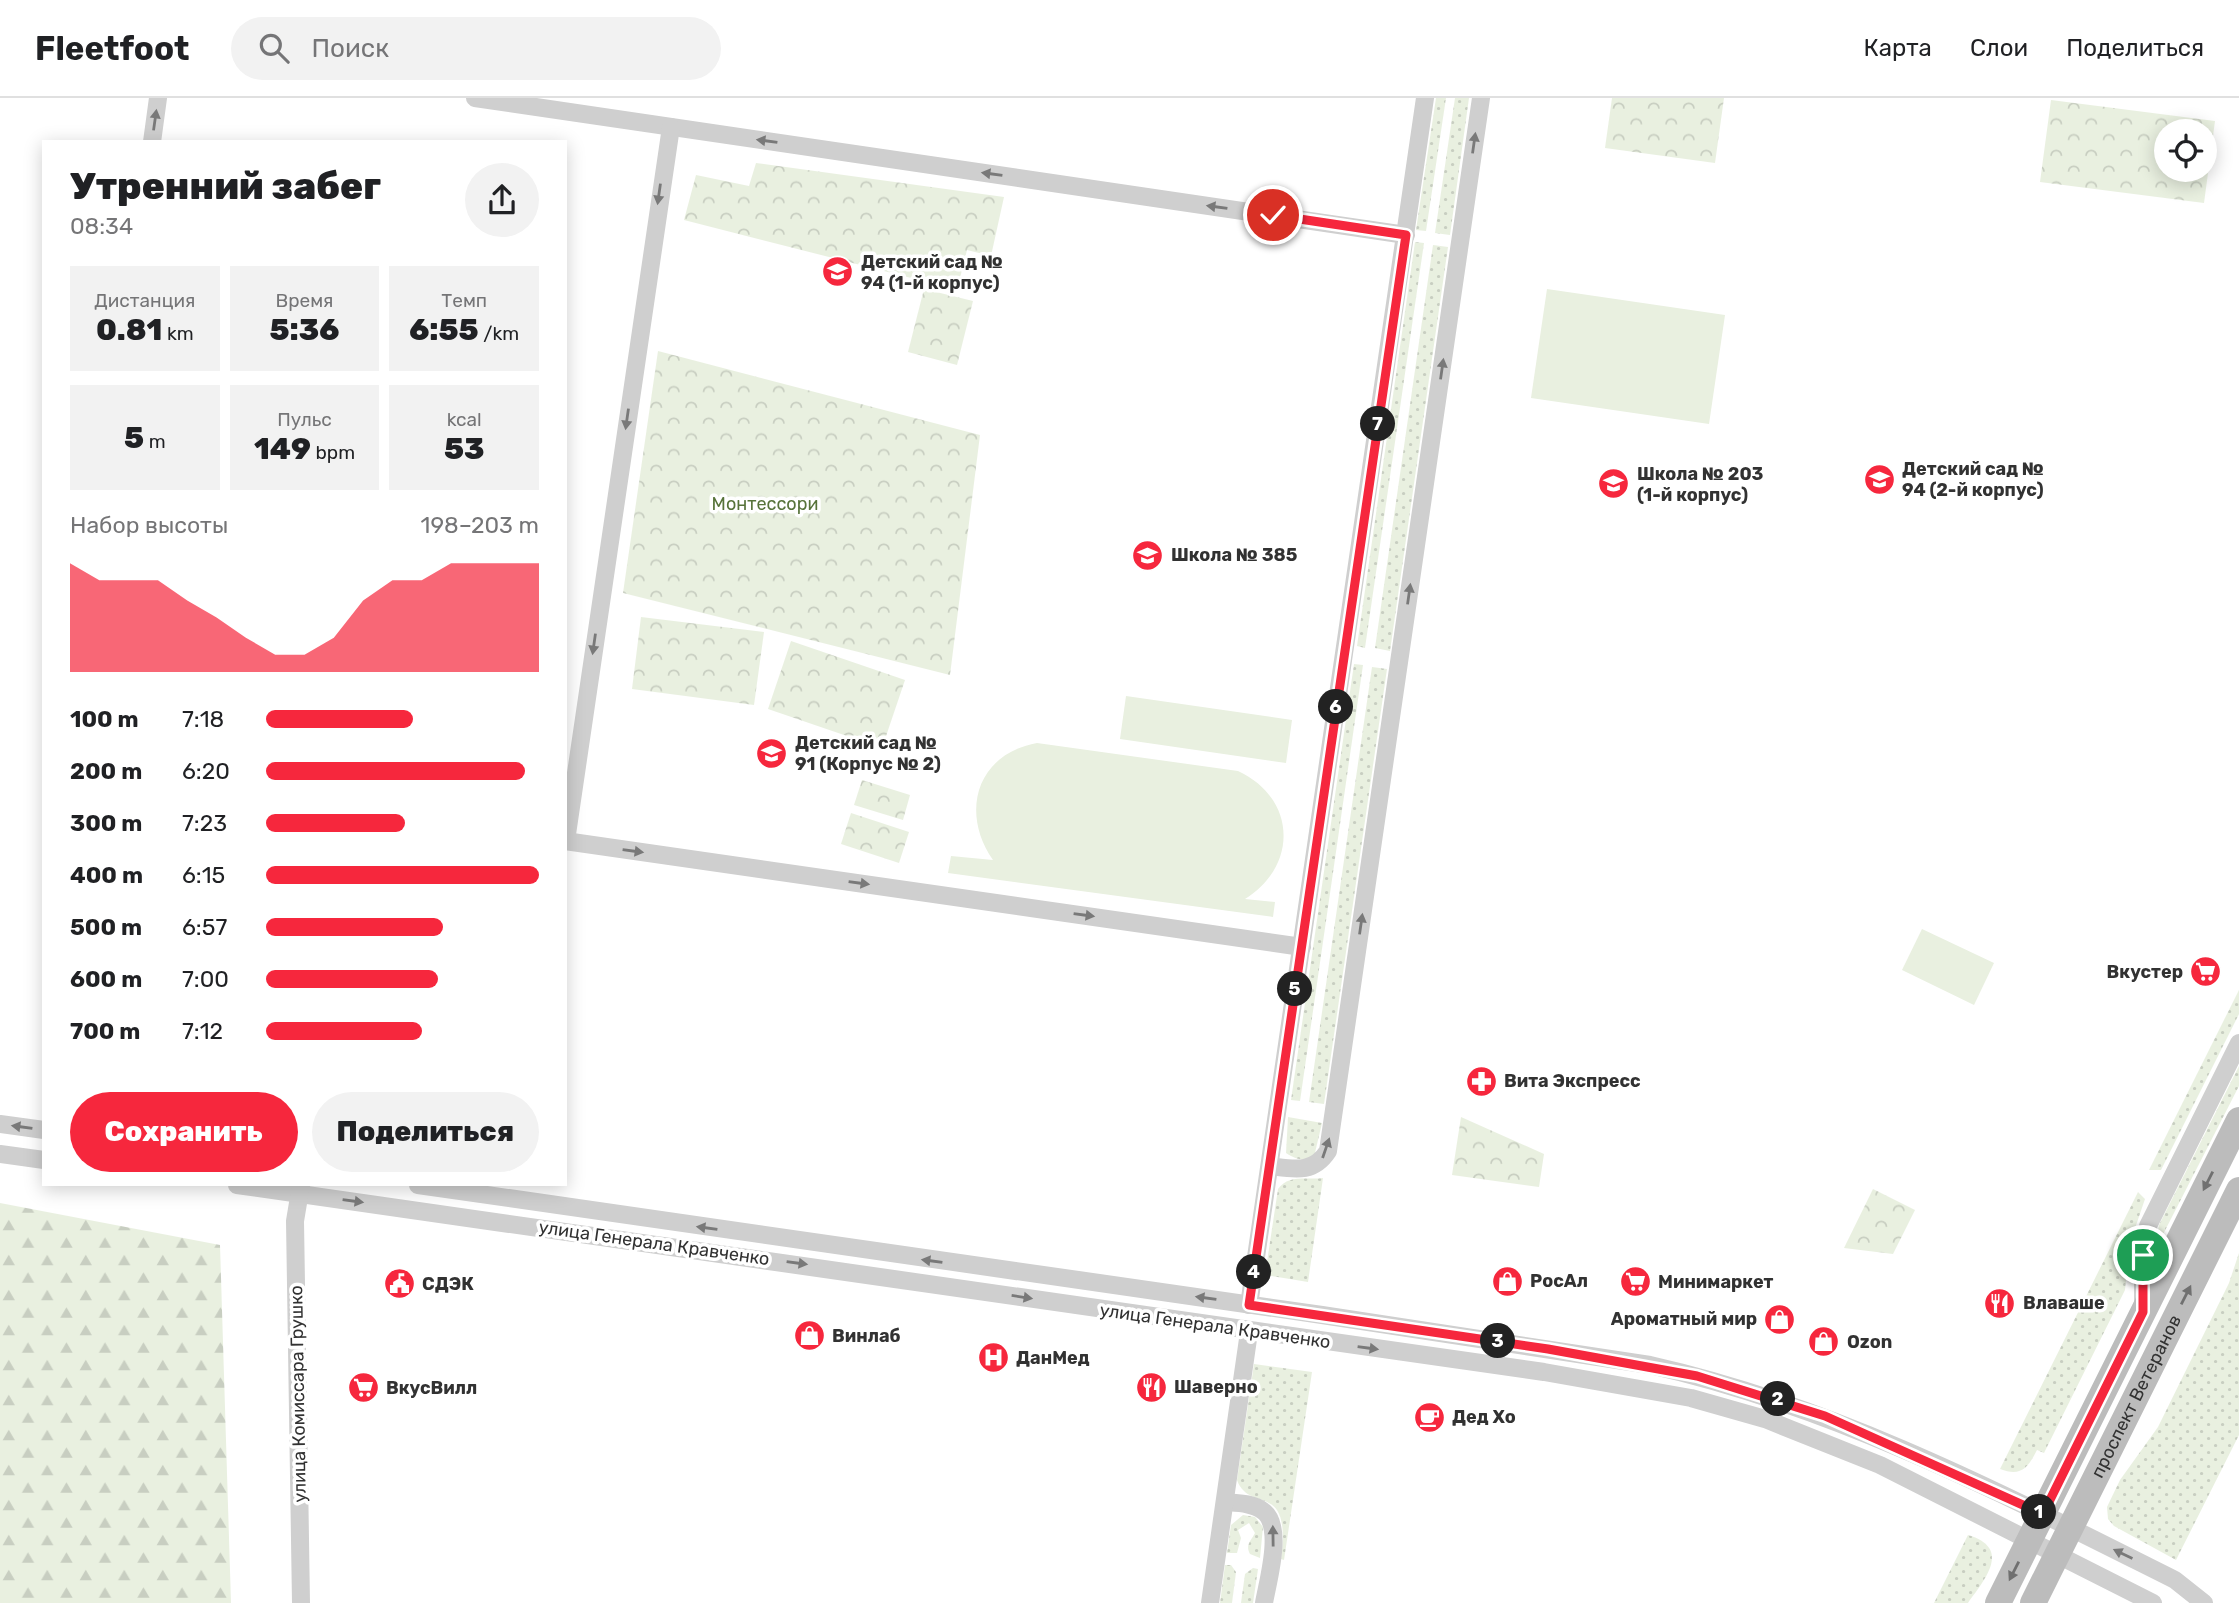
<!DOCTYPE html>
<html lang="ru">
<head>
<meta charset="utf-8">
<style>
	:root { --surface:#fff; --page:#f2f2f2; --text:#202124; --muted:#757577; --line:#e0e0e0; --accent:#f6273d }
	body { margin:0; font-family:Rubik,sans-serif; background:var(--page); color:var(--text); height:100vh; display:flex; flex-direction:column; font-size:26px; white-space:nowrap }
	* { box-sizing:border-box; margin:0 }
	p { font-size:23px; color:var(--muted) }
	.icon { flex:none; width:38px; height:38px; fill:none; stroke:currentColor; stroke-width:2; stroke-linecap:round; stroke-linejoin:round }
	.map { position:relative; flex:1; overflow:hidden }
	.panel { position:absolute; left:42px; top:42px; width:525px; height:1046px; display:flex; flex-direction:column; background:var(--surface); border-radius:0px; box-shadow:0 4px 18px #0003 }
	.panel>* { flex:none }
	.controls { position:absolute; left:2154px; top:21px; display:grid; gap:14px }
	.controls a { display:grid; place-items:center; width:63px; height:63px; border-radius:50%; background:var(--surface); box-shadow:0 4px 18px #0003; font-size:35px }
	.pin { position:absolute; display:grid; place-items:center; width:60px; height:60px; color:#fff; margin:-30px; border:4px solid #fff; border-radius:50%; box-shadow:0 2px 7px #0007 }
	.km { position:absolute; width:35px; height:35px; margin:-18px; border-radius:50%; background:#222; color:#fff; font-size:19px; line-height:35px; text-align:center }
	.round { display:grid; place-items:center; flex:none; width:74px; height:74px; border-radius:37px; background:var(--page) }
	.overview { display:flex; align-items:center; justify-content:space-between; height:119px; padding:0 28px }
	h1 { font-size:38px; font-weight:800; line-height:52px }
	.metrics { display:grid; grid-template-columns:repeat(3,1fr); gap:10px; height:119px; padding:7px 28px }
	.metrics div { display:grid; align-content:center; border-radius:0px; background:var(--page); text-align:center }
	.metrics b { font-size:30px; font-weight:800 }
	.metrics small { font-size:19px; font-weight:400 }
	.metrics p { font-size:19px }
	.chart { height:196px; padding:14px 28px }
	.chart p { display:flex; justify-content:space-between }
	.chart svg { width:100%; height:126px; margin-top:7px; fill:var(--accent); opacity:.7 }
	.action { display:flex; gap:14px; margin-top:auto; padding:14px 28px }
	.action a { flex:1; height:80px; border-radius:42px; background:var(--accent); color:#fff; font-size:28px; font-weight:800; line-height:80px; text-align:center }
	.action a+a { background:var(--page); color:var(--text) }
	ul { padding:0 28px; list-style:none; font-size:23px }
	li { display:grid; grid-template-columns:112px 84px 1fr; align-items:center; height:52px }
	li i { height:18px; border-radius:9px; background:var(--accent) }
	header { display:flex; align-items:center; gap:42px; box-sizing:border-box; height:98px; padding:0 35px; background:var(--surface); border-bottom:2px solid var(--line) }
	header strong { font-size:33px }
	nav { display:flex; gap:38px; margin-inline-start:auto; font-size:24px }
	.search { width:490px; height:63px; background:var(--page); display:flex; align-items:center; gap:18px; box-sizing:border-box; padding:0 24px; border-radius:38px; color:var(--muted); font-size:26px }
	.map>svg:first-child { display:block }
	.grass { fill:url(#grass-dots) }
	.forest { fill:url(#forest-firs) }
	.park { fill:url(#park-crowns); fill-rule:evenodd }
	.garden { fill:#e9f0e0 }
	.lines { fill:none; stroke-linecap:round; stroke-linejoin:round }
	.street { stroke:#cfcfcf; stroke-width:18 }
	.secondary { stroke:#bcbcbc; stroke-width:26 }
	.oneway { fill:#797979 }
	.oneway2 { fill:#707070 }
	.route-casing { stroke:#fff; stroke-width:14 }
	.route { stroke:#f6273d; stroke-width:9 }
	.labels { text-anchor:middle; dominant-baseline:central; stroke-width:7; stroke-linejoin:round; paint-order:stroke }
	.poi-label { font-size:18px; font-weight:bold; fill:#323232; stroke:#fff; text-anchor:start }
	.park-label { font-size:18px; fill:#57733a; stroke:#fff }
	.street-label { font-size:18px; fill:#323232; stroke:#fff }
</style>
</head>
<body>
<header>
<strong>Fleetfoot</strong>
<div class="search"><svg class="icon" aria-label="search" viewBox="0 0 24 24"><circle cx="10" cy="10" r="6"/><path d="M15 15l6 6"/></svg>Поиск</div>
<nav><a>Карта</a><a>Слои</a><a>Поделиться</a></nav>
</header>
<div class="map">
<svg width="2239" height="1505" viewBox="0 0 2239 1505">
	<defs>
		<pattern id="grass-dots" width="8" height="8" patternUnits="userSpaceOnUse" patternTransform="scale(1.75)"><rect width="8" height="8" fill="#e9f0e0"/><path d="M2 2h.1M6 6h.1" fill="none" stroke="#c8cec1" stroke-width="1.8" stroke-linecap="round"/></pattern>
		<pattern id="forest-firs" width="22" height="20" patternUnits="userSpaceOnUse" patternTransform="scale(1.75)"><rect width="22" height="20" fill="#e9f0e0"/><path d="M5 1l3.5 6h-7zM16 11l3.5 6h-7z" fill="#c8cec1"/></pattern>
		<pattern id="park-crowns" width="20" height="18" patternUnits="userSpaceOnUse" patternTransform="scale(1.75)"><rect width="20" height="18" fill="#e9f0e0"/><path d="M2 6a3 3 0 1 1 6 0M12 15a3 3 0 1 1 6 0" fill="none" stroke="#c8cec1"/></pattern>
	</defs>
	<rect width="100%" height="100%" fill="#fff"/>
	<g class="grass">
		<polygon points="1436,0 1446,0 1426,133 1416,132"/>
		<polygon points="1455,0 1469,0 1450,137 1435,135"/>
		<polygon points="1415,144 1424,145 1365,550 1357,548"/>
		<polygon points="1433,147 1448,149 1390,553 1375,550"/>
		<polygon points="1354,566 1363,567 1300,1003 1291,1002"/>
		<polygon points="1372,569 1387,571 1324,1006 1309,1004"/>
		<polygon points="2239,892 2239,916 2161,1072 2149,1072"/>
		<polygon points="2239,968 2239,988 2154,1154 2159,1127"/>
		<path d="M1288,1019L1322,1025L1314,1059C1302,1064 1296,1061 1286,1055Z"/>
		<path d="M1323,1080L1308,1184L1265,1177L1278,1091C1288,1076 1307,1082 1323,1080Z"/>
		<path d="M2138,1094L2145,1101L2130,1145L2125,1192L2044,1355L2037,1352C2028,1370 2021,1379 2000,1371Z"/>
		<polygon points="2239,1155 2239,1337 2176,1462 2114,1428 2108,1421 2107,1409 2120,1382 2158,1329 2229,1185"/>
		<path d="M1254,1266L1312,1274L1284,1462L1281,1461C1292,1381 1249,1416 1237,1382Z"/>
		<path d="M1243,1417L1255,1419L1263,1429L1260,1460L1250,1456C1245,1447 1251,1443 1255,1435L1249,1425L1238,1432L1241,1440L1237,1455H1227L1231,1427Z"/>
		<path d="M1968,1437C2011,1450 1987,1479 1968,1505H1934Z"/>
		<polygon points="1225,1467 1231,1467 1236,1474 1232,1505 1220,1505"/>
		<polygon points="1253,1470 1258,1471 1253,1505 1241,1505 1245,1476"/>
	</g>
	<polygon class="forest" points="0,1105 220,1147 231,1505 0,1505"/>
	<g class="park">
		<polygon points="1612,0 1724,0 1715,65 1605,50"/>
		<path d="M2051,2L2215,23L2204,105L2040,84ZM2166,33H2205V72H2166Z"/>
		<polygon points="756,65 1004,99 991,158 967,152 958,188 924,179 923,183 684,122 696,77 749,88"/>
		<polygon points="924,191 973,203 957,267 908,254"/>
		<polygon points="658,253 980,337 950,577 623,495"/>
		<polygon points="641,519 764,534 754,607 632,591"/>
		<polygon points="791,543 905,582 882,650 768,611"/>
		<polygon points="862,682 910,697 903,722 854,707"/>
		<polygon points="851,715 909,734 899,765 841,746"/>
		<polygon points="1461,1019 1544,1056 1539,1089 1452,1077"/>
		<polygon points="1873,1091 1915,1112 1893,1156 1844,1150"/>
	</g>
	<g class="garden">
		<polygon points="1547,191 1725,217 1709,326 1531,300"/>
		<polygon points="1126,598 1292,622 1286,665 1120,641"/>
		<path d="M1037,645L1238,673C1296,700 1299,767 1245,801L1275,804L1273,819L948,775L951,758L993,762C960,715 976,656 1037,645Z"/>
		<polygon points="1922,831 1994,865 1974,907 1902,872"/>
	</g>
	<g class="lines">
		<g class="street">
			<polyline points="475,0 1406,137"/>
			<polyline points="152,44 158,0"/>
			<polyline points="565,743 1302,849"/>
			<polyline points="566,743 671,29"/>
			<polyline points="0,1026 44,1032"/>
			<polyline points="0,1056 44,1062"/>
			<path d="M1270,1068C1294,1071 1313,1076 1328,1053L1481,0"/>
			<polyline points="237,1087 1544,1274 1691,1300 1765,1321 1880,1367 2153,1505"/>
			<polyline points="301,1087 295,1123 301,1505"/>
			<path d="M418,1087L1322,1217L1650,1267C1837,1309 2005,1397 2175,1482L2204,1505"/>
			<polyline points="2143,1206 2143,1157 2148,1128 2239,945"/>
			<polyline points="1249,1207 1425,0"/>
			<path d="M1225,1404C1237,1405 1253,1405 1263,1413C1284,1428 1268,1482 1264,1505"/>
			<polyline points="1210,1505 1249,1234"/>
		</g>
		<g class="secondary">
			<polyline points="1998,1505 2239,1022"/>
			<path id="s1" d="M2033,1505L2239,1092"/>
		</g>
	</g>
	<defs><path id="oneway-solid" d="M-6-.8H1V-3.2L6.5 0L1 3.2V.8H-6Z" transform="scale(1.75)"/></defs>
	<g class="oneway">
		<use href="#oneway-solid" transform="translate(155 22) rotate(-82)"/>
		<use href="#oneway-solid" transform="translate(767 43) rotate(-172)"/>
		<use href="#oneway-solid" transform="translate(1474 45) rotate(-82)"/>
		<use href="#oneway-solid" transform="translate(992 76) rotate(-172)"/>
		<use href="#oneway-solid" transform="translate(659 96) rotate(98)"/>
		<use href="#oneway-solid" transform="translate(1217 109) rotate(-172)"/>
		<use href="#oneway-solid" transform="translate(1442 271) rotate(-82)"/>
		<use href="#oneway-solid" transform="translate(627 321) rotate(98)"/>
		<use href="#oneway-solid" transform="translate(1409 496) rotate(-82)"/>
		<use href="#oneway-solid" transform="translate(594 546) rotate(98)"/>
		<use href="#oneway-solid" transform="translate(633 753) rotate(8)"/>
		<use href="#oneway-solid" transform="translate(859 785) rotate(8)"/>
		<use href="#oneway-solid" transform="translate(1084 817) rotate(8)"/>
		<use href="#oneway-solid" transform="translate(1361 826) rotate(-82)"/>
		<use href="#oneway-solid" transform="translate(22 1029) rotate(-172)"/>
		<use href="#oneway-solid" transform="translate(1326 1050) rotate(-71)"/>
		<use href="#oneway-solid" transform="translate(353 1103) rotate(8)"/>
		<use href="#oneway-solid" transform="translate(707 1130) rotate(-172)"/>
		<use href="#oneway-solid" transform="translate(932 1163) rotate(-172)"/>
		<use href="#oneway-solid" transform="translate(797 1165) rotate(8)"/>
		<use href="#oneway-solid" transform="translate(1022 1199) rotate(9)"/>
		<use href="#oneway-solid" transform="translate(1206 1200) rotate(-172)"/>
		<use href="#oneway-solid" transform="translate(1368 1250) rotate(8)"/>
		<use href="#oneway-solid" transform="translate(1273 1438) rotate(-91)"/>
		<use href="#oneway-solid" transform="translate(2123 1456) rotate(-154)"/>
	</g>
	<g class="oneway2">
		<use href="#oneway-solid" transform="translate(2208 1083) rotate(117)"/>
		<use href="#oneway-solid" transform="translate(2186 1197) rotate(-63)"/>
		<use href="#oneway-solid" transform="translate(2014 1473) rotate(117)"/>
	</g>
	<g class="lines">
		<defs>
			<polyline id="route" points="1273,117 1406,137 1249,1207 1548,1251 1697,1278 1825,1318 2043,1416 2143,1214 2143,1157"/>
		</defs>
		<use href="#route" class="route-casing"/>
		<use href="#route" class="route"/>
	</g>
	<defs>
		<symbol id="school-disc" viewBox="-11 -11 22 22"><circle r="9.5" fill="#f6273d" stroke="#fff"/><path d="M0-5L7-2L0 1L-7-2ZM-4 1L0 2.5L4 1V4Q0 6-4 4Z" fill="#fff"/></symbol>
		<symbol id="supermarket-disc" viewBox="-11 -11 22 22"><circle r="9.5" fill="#f6273d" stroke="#fff"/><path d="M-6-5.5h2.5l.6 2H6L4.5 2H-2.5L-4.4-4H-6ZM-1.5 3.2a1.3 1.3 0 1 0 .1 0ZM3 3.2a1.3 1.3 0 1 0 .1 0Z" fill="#fff"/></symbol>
		<symbol id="pharmacy-disc" viewBox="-11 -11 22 22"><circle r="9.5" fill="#f6273d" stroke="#fff"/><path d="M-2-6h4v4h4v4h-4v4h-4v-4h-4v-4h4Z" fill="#fff"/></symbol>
		<symbol id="shop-disc" viewBox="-11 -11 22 22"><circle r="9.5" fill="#f6273d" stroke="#fff"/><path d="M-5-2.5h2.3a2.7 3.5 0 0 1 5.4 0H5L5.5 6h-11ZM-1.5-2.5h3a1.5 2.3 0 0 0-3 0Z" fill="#fff"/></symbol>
		<symbol id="civic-disc" viewBox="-11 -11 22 22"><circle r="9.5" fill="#f6273d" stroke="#fff"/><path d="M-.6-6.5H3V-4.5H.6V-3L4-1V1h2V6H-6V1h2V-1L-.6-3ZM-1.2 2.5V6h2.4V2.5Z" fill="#fff"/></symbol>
		<symbol id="restaurant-disc" viewBox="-11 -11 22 22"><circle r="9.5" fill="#f6273d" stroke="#fff"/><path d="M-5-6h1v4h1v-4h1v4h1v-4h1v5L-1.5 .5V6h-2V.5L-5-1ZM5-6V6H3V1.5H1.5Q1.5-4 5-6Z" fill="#fff"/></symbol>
		<symbol id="hospital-disc" viewBox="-11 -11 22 22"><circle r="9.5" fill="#f6273d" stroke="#fff"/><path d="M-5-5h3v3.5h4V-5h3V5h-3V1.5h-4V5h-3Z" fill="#fff"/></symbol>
		<symbol id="cafe-disc" viewBox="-11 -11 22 22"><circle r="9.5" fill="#f6273d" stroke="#fff"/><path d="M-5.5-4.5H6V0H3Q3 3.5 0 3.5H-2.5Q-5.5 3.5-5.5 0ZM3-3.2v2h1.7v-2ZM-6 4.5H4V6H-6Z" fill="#fff"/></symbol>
	</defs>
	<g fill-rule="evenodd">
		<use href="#school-disc" x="820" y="156" width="35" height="35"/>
		<use href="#school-disc" x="1862" y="364" width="35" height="35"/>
		<use href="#school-disc" x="1596" y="368" width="35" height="35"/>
		<use href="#school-disc" x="1130" y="440" width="35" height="35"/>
		<use href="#school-disc" x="754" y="638" width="35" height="35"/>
		<use href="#supermarket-disc" x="2188" y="856" width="35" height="35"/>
		<use href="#pharmacy-disc" x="1464" y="966" width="35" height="35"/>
		<use href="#shop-disc" x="1490" y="1166" width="35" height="35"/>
		<use href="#supermarket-disc" x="1618" y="1166" width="35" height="35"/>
		<use href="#civic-disc" x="382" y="1168" width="35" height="35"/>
		<use href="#restaurant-disc" x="1982" y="1188" width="35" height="35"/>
		<use href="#shop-disc" x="1762" y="1204" width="35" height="35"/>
		<use href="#shop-disc" x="792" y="1220" width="35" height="35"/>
		<use href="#shop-disc" x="1806" y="1226" width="35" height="35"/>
		<use href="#hospital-disc" x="976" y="1242" width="35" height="35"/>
		<use href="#restaurant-disc" x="1134" y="1272" width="35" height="35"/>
		<use href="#supermarket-disc" x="346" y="1272" width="35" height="35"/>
		<use href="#cafe-disc" x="1412" y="1302" width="35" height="35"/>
	</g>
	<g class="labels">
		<g class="poi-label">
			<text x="861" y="164">Детский сад №<tspan x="861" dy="21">94 (1-й корпус)</tspan></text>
			<text x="1902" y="371">Детский сад №<tspan x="1902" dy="21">94 (2-й корпус)</tspan></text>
			<text x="1637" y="376">Школа № 203<tspan x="1637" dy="21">(1-й корпус)</tspan></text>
			<text x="1171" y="457">Школа № 385</text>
			<text x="795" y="645">Детский сад №<tspan x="795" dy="21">91 (Корпус № 2)</tspan></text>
			<text x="2183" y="874" text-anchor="end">Вкустер</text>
			<text x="1504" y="983">Вита Экспресс</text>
			<text x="1530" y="1183">РосАл</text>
			<text x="1658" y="1184">Минимаркет</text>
			<text x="422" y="1186">СДЭК</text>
			<text x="2023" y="1205">Влаваше</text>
			<text x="1757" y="1221" text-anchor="end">Ароматный мир</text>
			<text x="832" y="1238">Винлаб</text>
			<text x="1847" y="1244">Ozon</text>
			<text x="1016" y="1260">ДанМед</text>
			<text x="1174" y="1289">Шаверно</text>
			<text x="386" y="1290">ВкусВилл</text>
			<text x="1452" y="1319">Дед Хо</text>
		</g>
		<g class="park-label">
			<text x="765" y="406">Монтессори</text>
		</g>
		<g class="street-label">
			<text transform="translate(654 1145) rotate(8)">улица Генерала Кравченко</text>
			<text transform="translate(1215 1228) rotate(8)">улица Генерала Кравченко</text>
			<text transform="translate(298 1296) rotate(-91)">улица Комиссара Грушко</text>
			<text stroke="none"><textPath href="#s1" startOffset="231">проспект Ветеранов</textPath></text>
		</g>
	</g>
</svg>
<div class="controls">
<a><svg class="icon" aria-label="locate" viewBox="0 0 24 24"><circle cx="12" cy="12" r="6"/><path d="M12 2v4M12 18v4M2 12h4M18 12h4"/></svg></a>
</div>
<div class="pin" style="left:2143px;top:1157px;background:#1e9e55"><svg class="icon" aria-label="arrive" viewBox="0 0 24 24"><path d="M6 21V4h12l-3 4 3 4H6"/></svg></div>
<div class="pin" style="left:1273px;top:117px;background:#d93025"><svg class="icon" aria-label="check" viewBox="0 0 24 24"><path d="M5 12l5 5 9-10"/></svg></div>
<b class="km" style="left:2039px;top:1414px">1</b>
<b class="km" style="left:1778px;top:1301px">2</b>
<b class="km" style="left:1498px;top:1243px">3</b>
<b class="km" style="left:1254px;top:1174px">4</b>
<b class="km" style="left:1295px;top:891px">5</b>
<b class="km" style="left:1336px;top:609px">6</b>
<b class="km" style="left:1378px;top:326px">7</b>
<section class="panel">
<div class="overview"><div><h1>Утренний забег</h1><p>08:34</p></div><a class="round"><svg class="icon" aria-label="share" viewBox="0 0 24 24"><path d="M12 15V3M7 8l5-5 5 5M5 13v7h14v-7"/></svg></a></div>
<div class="metrics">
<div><p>Дистанция</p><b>0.81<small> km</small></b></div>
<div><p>Время</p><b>5:36</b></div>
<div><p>Темп</p><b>6:55<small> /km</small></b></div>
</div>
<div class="metrics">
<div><b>5<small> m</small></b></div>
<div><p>Пульс</p><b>149<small> bpm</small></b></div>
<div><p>kcal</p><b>53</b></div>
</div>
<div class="chart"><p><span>Набор высоты</span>198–203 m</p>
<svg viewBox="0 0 160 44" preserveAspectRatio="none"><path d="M0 44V6L10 12L20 12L30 12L40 19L50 25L60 32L70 38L80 38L90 32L100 19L110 12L120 12L130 6L140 6L150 6L160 6V44z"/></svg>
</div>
<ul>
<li><b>100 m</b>7:18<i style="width:54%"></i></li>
<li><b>200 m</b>6:20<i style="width:95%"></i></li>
<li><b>300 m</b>7:23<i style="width:51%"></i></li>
<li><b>400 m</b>6:15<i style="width:100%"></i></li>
<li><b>500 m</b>6:57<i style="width:65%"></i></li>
<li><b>600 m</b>7:00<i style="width:63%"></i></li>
<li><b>700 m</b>7:12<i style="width:57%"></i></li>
</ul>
<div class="action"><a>Сохранить</a><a>Поделиться</a></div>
</section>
</div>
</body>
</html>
